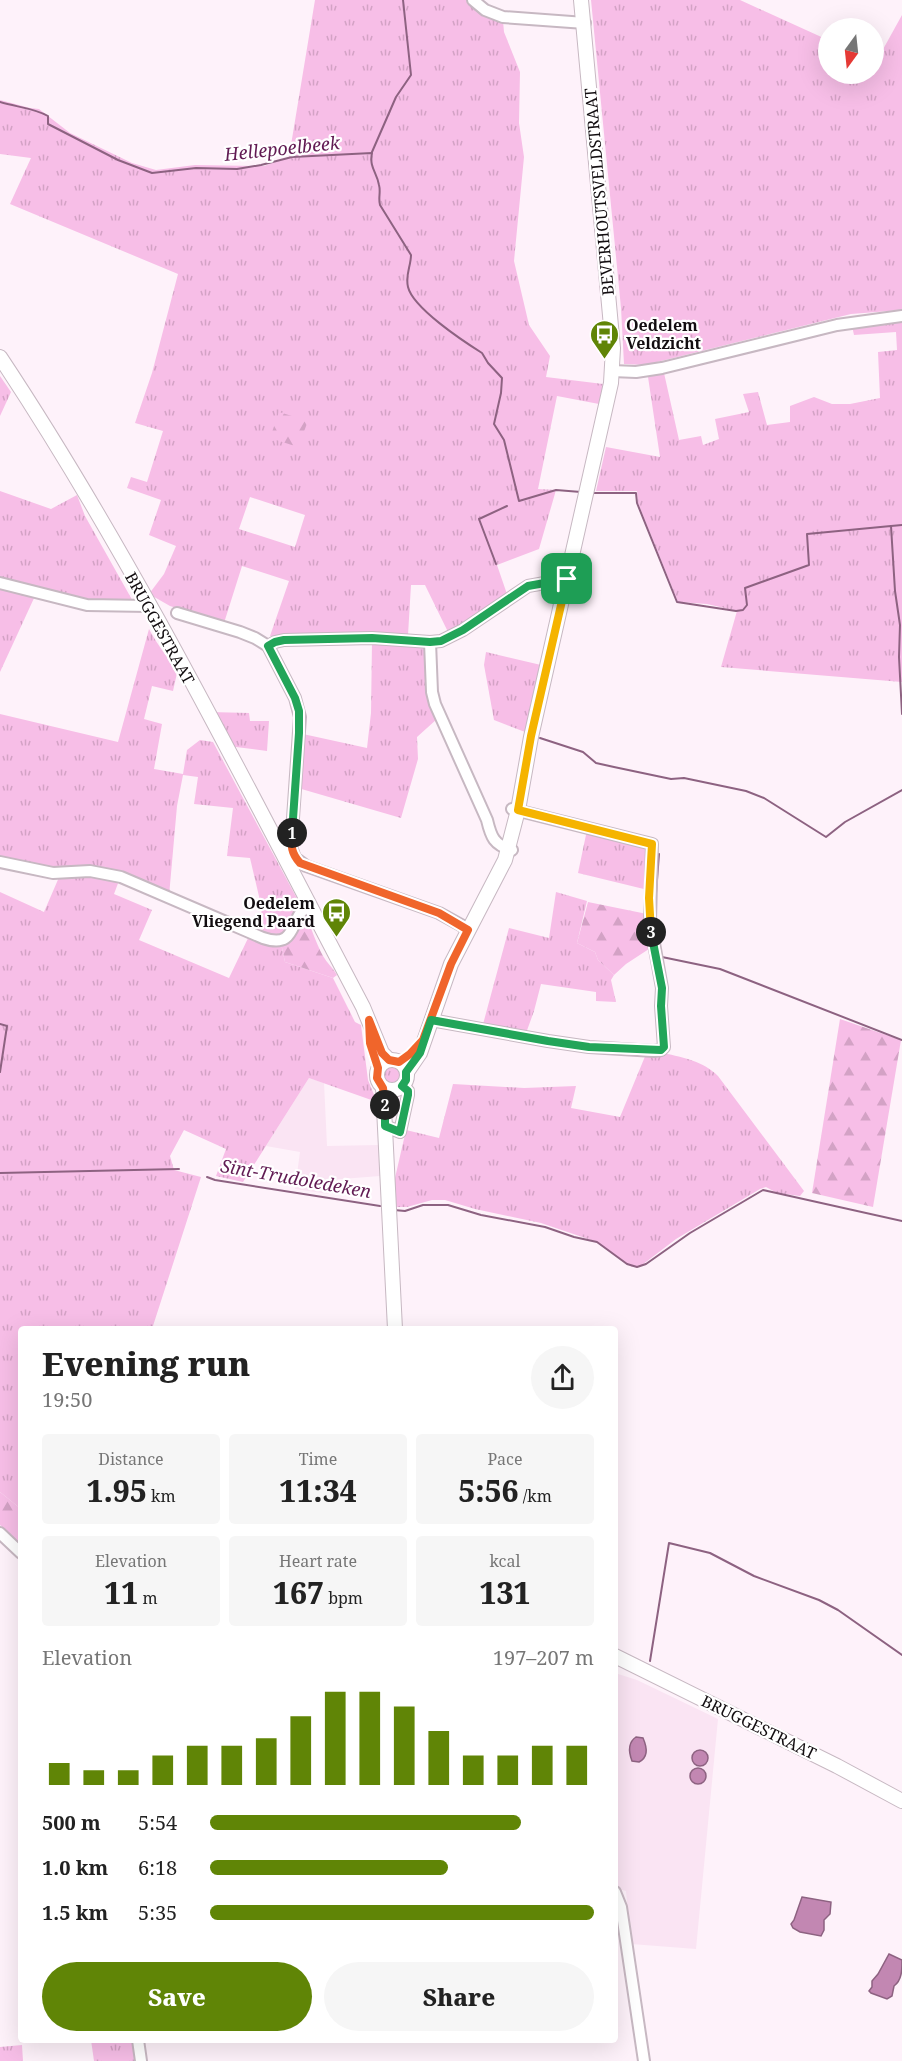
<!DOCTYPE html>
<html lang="en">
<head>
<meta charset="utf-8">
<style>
	:root { --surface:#fff; --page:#f6f6f6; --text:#222; --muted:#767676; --accent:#608506 }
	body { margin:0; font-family:"Noto Serif",serif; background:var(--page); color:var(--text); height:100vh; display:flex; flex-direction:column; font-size:22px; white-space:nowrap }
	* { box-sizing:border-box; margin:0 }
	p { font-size:20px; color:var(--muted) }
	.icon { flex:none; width:33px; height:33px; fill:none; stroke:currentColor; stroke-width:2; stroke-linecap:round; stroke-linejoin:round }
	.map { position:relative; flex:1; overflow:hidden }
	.drawer { position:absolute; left:18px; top:1326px; width:600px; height:717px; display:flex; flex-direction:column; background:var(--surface); border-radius:6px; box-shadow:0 6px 24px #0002 }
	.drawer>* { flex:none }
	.needle { width:39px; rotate:195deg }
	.fabs { position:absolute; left:818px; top:18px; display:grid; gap:12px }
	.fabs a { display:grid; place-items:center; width:66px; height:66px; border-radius:50%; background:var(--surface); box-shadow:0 6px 24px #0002; font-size:30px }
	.pin { position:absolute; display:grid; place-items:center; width:51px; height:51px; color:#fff; margin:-26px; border-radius:12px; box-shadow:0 3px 9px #0006 }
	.km { position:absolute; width:30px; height:30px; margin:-15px; border-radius:50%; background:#222; color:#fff; font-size:16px; line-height:30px; text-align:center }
	.round { display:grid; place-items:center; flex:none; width:63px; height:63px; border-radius:32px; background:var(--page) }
	.summary { display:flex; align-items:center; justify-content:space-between; height:102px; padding:0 24px }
	h1 { font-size:33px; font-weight:800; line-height:45px }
	.metrics { display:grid; grid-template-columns:repeat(3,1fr); gap:9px; height:102px; padding:6px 24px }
	.metrics div { display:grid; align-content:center; border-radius:6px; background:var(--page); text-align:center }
	.metrics b { font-size:30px; font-weight:800 }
	.metrics small { font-size:16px; font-weight:400 }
	.metrics p { font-size:16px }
	.chart { height:168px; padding:12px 24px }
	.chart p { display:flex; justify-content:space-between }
	.chart svg { width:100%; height:108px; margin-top:6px; stroke:var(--accent); stroke-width:6 }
	.action { display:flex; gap:12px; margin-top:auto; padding:12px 24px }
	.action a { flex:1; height:69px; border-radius:36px; background:var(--accent); color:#fff; font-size:24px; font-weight:800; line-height:69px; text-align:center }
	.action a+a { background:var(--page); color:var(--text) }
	ul { padding:0 24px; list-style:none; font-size:20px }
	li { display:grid; grid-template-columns:96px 72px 1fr; align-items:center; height:45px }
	li i { height:15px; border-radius:8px; background:var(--accent) }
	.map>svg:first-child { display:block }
	.built { fill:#fae4f3 }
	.grass { fill:url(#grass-tufts); fill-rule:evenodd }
	.forest { fill:url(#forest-firs) }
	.water { fill:#c287b2; stroke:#8d6281; stroke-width:1.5 }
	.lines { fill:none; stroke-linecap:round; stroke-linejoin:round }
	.stream { stroke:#8d6281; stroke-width:2 }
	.minor-casing { stroke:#c7b8c2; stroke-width:14 }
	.major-casing { stroke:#c7b8c2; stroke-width:16 }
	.minor { stroke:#fff; stroke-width:10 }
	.major { stroke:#fff; stroke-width:14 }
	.split-1-casing { stroke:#fff; stroke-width:12 }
	.split-2-casing { stroke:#fff; stroke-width:12 }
	.split-3-casing { stroke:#fff; stroke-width:12 }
	.split-4-casing { stroke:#fff; stroke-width:12 }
	.split-1 { stroke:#22a559; stroke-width:8 }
	.split-2 { stroke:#f0652b; stroke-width:8 }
	.split-3 { stroke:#22a559; stroke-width:8 }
	.split-4 { stroke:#f5b400; stroke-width:8 }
	.labels { text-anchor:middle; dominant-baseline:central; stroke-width:4.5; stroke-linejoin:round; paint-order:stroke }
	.street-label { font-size:16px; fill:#120d10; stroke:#fff }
	.poi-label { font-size:16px; font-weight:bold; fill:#120d10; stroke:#fff; text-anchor:start }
	.water-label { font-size:18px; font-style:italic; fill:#611b53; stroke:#fff }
</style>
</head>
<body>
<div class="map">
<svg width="902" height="2061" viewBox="0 0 902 2061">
	<defs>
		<pattern id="grass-tufts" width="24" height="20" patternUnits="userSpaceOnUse" patternTransform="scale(1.5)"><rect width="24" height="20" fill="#f7bee7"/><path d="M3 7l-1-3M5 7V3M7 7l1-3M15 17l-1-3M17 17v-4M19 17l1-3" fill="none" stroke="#d3a2c5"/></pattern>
		<pattern id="forest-firs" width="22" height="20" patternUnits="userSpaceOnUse" patternTransform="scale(1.5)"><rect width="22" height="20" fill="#f7bee7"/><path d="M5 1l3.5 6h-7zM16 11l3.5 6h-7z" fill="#d3a2c5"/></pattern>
	</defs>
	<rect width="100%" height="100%" fill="#fef2fa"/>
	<g class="built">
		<polygon points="309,1078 324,1083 327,1146 379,1145 380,1176 329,1180 329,1194 295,1189 300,1152 266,1146"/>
		<polygon points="615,1673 637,1680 718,1719 696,1949 631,1944 626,1891 615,1888"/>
	</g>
	<g class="grass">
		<path d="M315,0H467L503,21L504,32L520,72L519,123L524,157L514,261L529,325L550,356L546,377L603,384L599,404L557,396L538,489L556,490L539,549L497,565L508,597L449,634L425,585H411L408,635L373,634L270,636L289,581L242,566L224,623L170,606L149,594L164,574L176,546L149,535L161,500L127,488L131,477L147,482L163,431L135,423L152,373L178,274L10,204L31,158L0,154V100L30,108L39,109L70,133L132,163L156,170L195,165L264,166L289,157ZM250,497L305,515L295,547L239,529Z"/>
		<polygon points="591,0 740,0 828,40 828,74 873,74 873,61 876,62 902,15 902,310 851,314 645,365 624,364 621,308"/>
		<polygon points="902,322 902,682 721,667 737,611 707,604 678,602 638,503 637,491 596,491 606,447 660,457 648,377 664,373 679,440 701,436 703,445 719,439 715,419 749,412 743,394 758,392 767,425 790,422 790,406 814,397 832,404 850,404 880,398 878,352 897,350 896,332 854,335 852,326"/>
		<polygon points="0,376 11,392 0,416"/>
		<polygon points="0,491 51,509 77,495 85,516 135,605 88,601 0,580"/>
		<polygon points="0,586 35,596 0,672"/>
		<path d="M149,629C157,645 169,658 177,673L173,691L152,686L144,719L162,724L154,769L183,774L187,750L200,740L213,742L301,906L285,937L263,936L261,905L250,858L227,856L233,808L194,804L198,777L183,775L177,806L169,896L130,879L60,872L0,861V714L118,742Z"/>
		<polygon points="372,642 427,645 437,719 417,737 418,759 401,818 298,788 303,734 367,748 371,713"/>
		<polygon points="486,652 541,665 525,732 494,720 484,665"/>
		<polygon points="210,712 249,713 250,721 269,721 267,751 228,746"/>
		<polygon points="587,830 648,846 648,890 578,873"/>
		<polygon points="83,873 120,878 114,894 152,910 139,940 229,978 250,934 281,943 285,962 333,978 355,1022 361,1025 368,1080 377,1102 309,1078 243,1182 216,1176 226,1149 184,1130 170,1156 174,1170 201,1177 152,1329 21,1329 21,1509 0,1492 0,892 44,912 60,875"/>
		<polygon points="556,892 587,901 577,943 595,952 598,960 614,975 611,980 616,1002 596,1001 596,992 541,984 534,1011 525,1036 482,1028 509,928 549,938"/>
		<path d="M664,1053C684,1058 703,1061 718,1076L804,1191L800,1196L777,1193L766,1187L760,1189L676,1239L642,1265L632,1267L594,1241L541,1223L475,1209L445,1200H432L407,1207H395V1178L406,1130L439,1138L453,1084L524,1088L576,1086L571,1108L620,1117L646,1054Z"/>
		<circle cx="392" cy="1075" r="8"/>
		<polygon points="91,2040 137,2040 140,2061 94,2061"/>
		<polygon points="22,2045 23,2061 0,2061 0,2047"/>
	</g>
	<g class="forest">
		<polygon points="279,412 308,421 298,447 270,438"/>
		<polygon points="588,902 647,914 652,947 626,964 614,975 598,960 595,952 577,943"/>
		<path d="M304,912C311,926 315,941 323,956C327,963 333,968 337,975L333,978L285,962L281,943Z"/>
		<polygon points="840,1019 901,1040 873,1207 812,1193"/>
		<polygon points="0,1492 21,1509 21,1545 0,1525"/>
	</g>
	<g class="water">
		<path d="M636,1737L643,1738C647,1747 649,1757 639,1762L632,1761C629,1753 627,1743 636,1737Z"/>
		<circle cx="700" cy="1758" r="8"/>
		<circle cx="698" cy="1776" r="8"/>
		<polygon points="802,1897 831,1902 830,1914 824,1920 824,1930 821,1936 800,1932 793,1928 791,1924 794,1920"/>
		<path d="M889,1954L902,1960C902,1970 902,1980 894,1986L892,1996L887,1999L871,1993L869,1991L872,1987V1981L878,1974Z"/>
	</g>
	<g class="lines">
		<g class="stream">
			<path d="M0,102C16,107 34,108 48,116V124L118,160L152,173L196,168L237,169L261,165L292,157L372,153C369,168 377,172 379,185C381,192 378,198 380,205L411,255C411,266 405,275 408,287C413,308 463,341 482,353L488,363L502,378L501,393L494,424L504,440L519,501L556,490L581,492"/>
			<polyline points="372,152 396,97 411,75 403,0"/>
			<polyline points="594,493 636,493 637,503 677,602 736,611 743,610 747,605 745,588 809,565 807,534 891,526 895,591 900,625 899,657 902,714"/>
			<polyline points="891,526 902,525"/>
			<polyline points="496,564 479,519 507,506"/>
			<polyline points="540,738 583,752 596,763 614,767 671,779 684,778 746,791 764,798 826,837 845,822 902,790"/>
			<polyline points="656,893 659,854"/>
			<polyline points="661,956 662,957 720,969 902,1040"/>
			<polyline points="0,1024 7,1026 0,1072"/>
			<polyline points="0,1173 179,1169"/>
			<polyline points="207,1177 215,1180 380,1206"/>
			<polyline points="394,1210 405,1211 423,1205 448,1205 481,1215 545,1227 574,1237 597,1242 627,1264 637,1267 646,1264 690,1233 763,1190 902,1221"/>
			<polyline points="650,1661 669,1543 710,1553 754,1576 819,1600 838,1610 902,1655"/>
		</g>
		<defs>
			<g id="minor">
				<polyline points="473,0 485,10 503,17 585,23"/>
				<polyline points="612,371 636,372 662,368 837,325 902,316"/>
				<polyline points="0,583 87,605 149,606"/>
				<polyline points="177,613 240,632 255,638 268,646 295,698 300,717 291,847 295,858 306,866 439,913 468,929"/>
				<path d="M430,642L432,692L435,704L487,820C491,837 494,845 512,850"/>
				<polyline points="268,646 275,642 284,640 372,638 430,642 441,641 463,630 528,586 567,579"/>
				<path d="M0,862L53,873L90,871L121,877L263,938C299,950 288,917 309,905"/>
				<polyline points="431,1020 548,1041 589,1047 654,1051 661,1050 664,1047 661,1006 662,988 650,921 652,844 512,809"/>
				<polyline points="385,1126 400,1132 408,1095 408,1091 402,1086"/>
				<polyline points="0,1533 21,1553"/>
				<polyline points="615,1892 621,1907 644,2061"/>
				<polyline points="138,2040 141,2061"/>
			</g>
			<g id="major">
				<path d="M0,357C136,562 248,789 363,1007L382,1053L389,1060"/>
				<circle cx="392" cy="1075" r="15"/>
				<polyline points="407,1072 420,1053 451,964 505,860 518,810 531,737 611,383 613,348 581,0"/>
				<polyline points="383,1088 395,1329"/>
				<polyline points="615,1656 837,1766 902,1801"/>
			</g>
		</defs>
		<use href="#minor" class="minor-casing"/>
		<use href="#major" class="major-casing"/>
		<use href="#minor" class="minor"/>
		<use href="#major" class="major"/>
	</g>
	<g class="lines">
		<defs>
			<polyline id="split-1" points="292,833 299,733 299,711 295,698 268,646 275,642 284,640 372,638 430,642 441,641 463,630 528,586 567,579"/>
			<path id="split-2" d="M292,833C291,846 291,853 300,863L439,913L468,930L451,964L423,1040L410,1054L399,1062L389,1060L382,1053L369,1020L370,1043L378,1068L377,1078L383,1088L385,1105"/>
			<polyline id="split-3" points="385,1105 385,1126 400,1132 408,1095 408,1091 402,1086 406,1080 406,1072 420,1053 431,1020 548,1041 589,1047 661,1050 664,1047 661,1006 662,988 651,932"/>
			<polyline id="split-4" points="567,579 531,736 518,810 652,844 649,898 651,932"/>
		</defs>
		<use href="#split-1" class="split-1-casing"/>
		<use href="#split-2" class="split-2-casing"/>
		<use href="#split-3" class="split-3-casing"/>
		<use href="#split-4" class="split-4-casing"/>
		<use href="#split-1" class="split-1"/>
		<use href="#split-2" class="split-2"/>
		<use href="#split-3" class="split-3"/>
		<use href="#split-4" class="split-4"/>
	</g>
	<defs>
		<symbol id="bus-pin" viewBox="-11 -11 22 30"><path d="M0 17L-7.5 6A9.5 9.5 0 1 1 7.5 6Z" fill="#608506" stroke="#fff"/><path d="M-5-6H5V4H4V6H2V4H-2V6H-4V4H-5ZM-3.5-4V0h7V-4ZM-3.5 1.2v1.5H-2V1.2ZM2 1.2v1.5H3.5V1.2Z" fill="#fff"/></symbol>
	</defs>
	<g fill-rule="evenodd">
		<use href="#bus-pin" x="588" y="318" width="33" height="45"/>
		<use href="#bus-pin" x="320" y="896" width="33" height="45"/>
	</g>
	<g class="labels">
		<g class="street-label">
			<text transform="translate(599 192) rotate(-95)">BEVERHOUTSVELDSTRAAT</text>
			<text transform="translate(160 628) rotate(61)">BRUGGESTRAAT</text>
			<text transform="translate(759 1727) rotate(26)">BRUGGESTRAAT</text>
		</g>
		<g class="poi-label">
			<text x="626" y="325">Oedelem<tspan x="626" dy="18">Veldzicht</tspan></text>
			<text x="315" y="903" text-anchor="end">Oedelem<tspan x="315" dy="18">Vliegend Paard</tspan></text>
		</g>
		<g class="water-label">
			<text transform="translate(282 148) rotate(-6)">Hellepoelbeek</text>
			<text transform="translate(296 1178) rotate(10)">Sint-Trudoledeken</text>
		</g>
	</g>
</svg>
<div class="fabs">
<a><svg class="needle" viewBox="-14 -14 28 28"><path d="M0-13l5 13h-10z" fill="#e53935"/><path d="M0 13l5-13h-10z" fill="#767676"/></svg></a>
</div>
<div class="pin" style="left:567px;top:579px;background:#1e9e55"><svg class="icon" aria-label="arrive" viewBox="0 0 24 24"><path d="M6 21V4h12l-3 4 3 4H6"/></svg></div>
<b class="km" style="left:292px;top:833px">1</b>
<b class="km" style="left:385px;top:1105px">2</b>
<b class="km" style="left:651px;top:932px">3</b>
<section class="drawer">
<div class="summary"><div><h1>Evening run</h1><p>19:50</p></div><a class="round"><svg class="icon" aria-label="share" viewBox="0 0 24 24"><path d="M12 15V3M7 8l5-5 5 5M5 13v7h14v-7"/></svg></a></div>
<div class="metrics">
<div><p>Distance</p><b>1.95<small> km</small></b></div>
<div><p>Time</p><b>11:34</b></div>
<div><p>Pace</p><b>5:56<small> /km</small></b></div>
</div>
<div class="metrics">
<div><p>Elevation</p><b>11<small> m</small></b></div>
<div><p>Heart rate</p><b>167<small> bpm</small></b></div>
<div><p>kcal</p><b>131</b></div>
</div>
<div class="chart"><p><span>Elevation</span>197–207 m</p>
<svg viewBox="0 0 160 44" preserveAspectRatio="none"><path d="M5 44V35M15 44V38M25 44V38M35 44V32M45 44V28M55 44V28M65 44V25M75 44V16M85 44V6M95 44V6M105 44V12M115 44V22M125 44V32M135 44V32M145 44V28M155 44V28"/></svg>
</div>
<ul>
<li><b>500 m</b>5:54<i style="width:81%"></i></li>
<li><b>1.0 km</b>6:18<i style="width:62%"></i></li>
<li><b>1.5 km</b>5:35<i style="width:100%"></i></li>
</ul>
<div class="action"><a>Save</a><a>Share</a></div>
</section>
</div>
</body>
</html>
